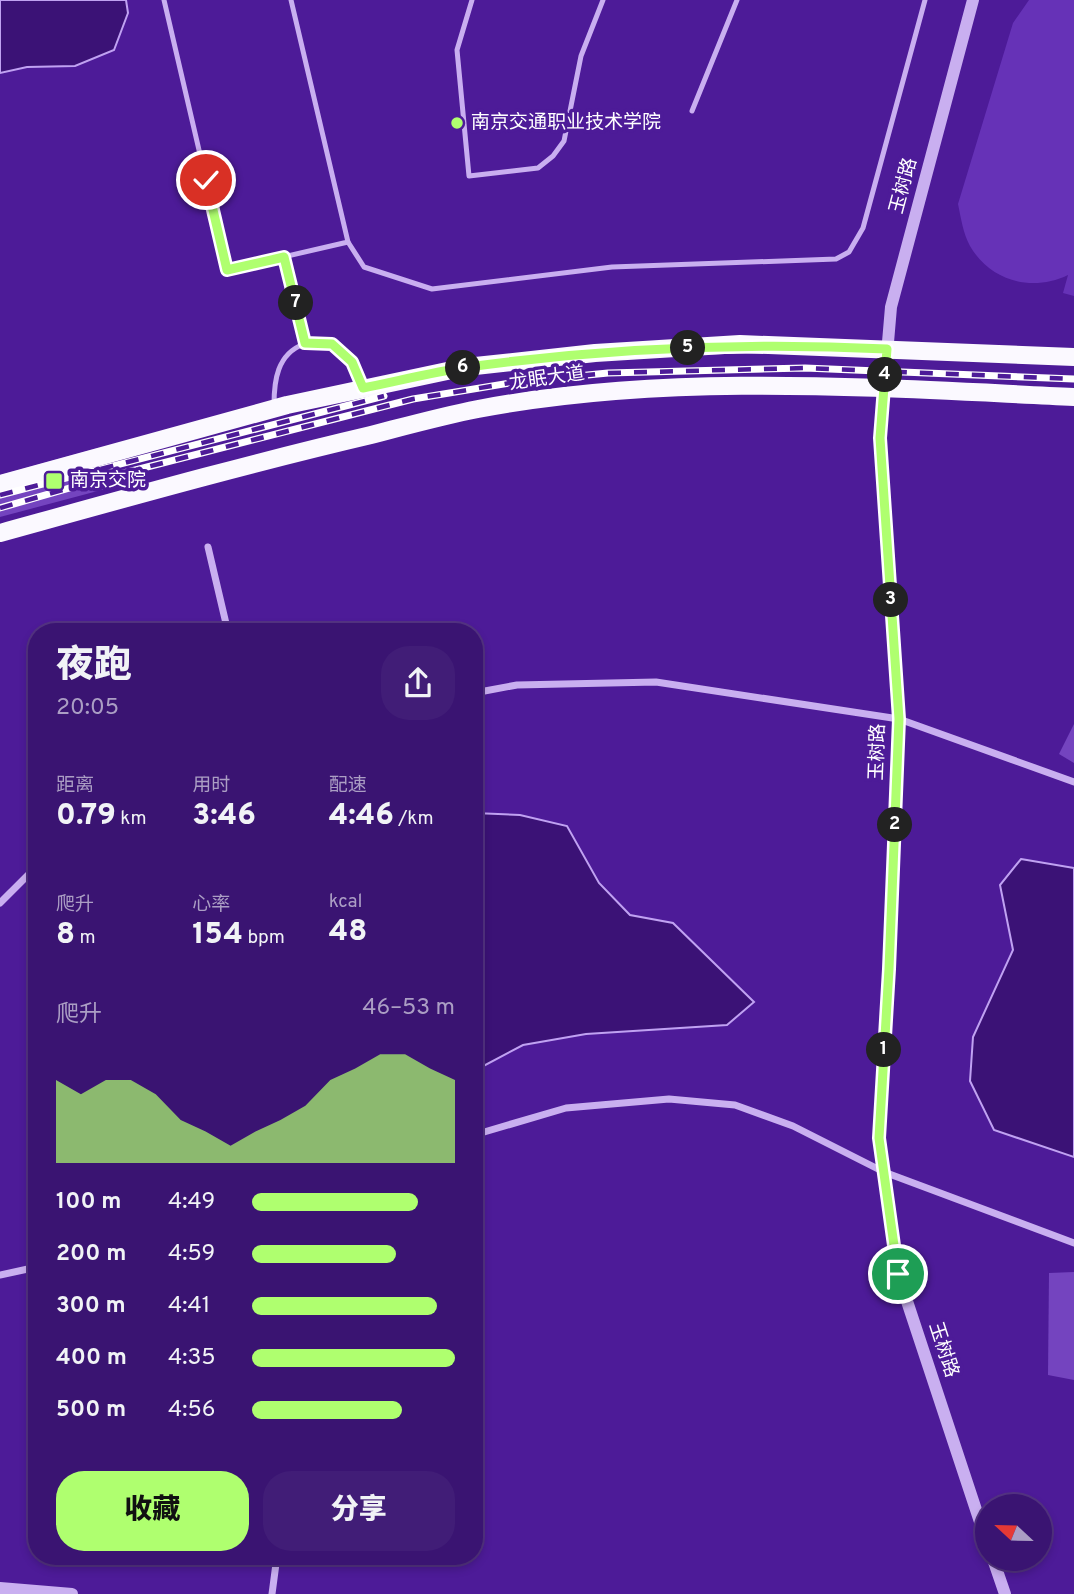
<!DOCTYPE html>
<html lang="zh">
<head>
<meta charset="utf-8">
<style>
	:root { --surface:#3a1472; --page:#411d77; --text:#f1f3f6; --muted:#ab9ec4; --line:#543384; --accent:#afff6f }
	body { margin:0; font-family:Overpass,"Noto Sans SC",sans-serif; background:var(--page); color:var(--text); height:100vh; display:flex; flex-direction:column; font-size:26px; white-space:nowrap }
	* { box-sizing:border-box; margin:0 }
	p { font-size:23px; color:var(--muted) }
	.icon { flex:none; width:38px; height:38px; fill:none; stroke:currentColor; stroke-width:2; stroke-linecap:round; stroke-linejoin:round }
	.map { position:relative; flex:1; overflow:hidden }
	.drawer { position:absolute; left:28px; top:623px; width:455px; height:942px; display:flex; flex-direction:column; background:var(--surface); border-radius:28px; box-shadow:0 4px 10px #0003,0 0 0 2px var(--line) }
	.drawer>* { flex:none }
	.needle { width:46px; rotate:292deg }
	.buttons { position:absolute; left:975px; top:1494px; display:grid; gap:14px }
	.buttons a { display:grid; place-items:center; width:77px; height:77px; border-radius:50%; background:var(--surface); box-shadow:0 4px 10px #0003,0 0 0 2px var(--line); font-size:35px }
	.pin { position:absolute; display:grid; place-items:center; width:60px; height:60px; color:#fff; margin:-30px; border:4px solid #fff; border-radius:50%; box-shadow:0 2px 7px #0007 }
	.km { position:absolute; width:35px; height:35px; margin:-18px; border-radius:50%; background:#222; color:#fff; font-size:19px; line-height:35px; text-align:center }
	.round { display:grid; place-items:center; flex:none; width:74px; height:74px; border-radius:28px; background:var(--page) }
	.head { display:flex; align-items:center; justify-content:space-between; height:119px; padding:0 28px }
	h1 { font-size:38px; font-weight:800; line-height:52px }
	.metrics { display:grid; grid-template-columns:repeat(3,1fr); gap:10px; height:119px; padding:7px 28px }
	.metrics div { display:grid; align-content:center }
	.metrics b { font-size:30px; font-weight:800 }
	.metrics small { font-size:19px; font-weight:400 }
	.metrics p { font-size:19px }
	.chart { height:196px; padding:14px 28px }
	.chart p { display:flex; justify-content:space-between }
	.chart svg { width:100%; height:126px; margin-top:7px; fill:var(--accent); opacity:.7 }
	.primary-button { display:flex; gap:14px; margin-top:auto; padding:14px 28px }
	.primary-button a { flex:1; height:80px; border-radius:28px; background:var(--accent); color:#111; font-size:28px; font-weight:800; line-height:80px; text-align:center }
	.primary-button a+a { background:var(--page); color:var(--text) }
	ul { padding:0 28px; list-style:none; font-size:23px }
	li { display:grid; grid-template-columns:112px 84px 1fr; align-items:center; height:52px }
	li i { height:18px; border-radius:9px; background:var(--accent) }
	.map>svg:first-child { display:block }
	.green { fill:#6632b7 }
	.water { fill:#3b1276; stroke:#c0a2f2; stroke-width:2 }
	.building { fill:#7444bf }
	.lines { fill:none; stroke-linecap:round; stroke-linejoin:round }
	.service { stroke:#c9aff0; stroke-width:5 }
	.minor { stroke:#c9aff0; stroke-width:7 }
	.tertiary { stroke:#c9aff0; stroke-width:12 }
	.primary { stroke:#fbf9ff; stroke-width:18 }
	.rail-casing { stroke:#fff; stroke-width:7 }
	.rail { stroke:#4d1b98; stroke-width:4.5; stroke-dasharray:13; stroke-linecap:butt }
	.route-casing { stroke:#fff; stroke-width:14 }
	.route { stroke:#afff6f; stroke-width:9 }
	.poi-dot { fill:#afff6f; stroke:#4d1b98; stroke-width:2.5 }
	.labels { text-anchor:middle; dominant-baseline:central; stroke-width:7; stroke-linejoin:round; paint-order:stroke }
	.poi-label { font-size:19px; fill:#fff; stroke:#4d1b98; text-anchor:start }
	.street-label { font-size:19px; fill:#fff; stroke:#4d1b98 }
</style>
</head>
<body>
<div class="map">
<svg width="1074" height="1594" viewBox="0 0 1074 1594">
	<rect width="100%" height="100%" fill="#4d1b98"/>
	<path class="green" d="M1029,0H1074V296L1063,293L1068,275C1033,292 991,282 970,246C963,233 961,218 958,204L1013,23Z"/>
	<g class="water">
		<polygon points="0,0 126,0 128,13 114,50 75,66 27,67 0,73"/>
		<polygon points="474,813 520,815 567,826 599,883 630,915 673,923 754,1002 727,1025 586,1034 523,1045 474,1071"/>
		<polygon points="1021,859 1074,868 1074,1157 994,1130 970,1081 973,1037 1013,950 1000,885"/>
	</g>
	<g class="building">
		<polygon points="98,448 109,488 0,517 0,475"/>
		<polygon points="1074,724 1074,763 1059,754"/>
		<polygon points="1074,1272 1074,1380 1048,1375 1049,1273"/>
	</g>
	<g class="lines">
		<g class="service">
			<polyline points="164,0 227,270 348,242 291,0"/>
			<polyline points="472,0 457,50 469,176 538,168 553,156 564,141 581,56 603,0"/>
			<polyline points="692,111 737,0"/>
			<polyline points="348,242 364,267 432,289 612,267 836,259 849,252 863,228 925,0"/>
			<polyline points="284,257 305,343"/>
			<path d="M274,405C274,381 277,354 304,344C312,341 324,344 332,344L352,362L362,385"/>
		</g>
		<g class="minor">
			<polyline points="208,547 228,632"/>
			<polyline points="474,693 517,685 656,682 899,719 1074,782"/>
			<polyline points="0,903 37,866"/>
			<polyline points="474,1135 566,1108 669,1099 735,1105 793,1126 884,1172 1074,1243"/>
			<polyline points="0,1275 37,1267"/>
			<polyline points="272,1594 277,1556"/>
		</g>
		<g class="tertiary">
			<polyline points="973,0 891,307 884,389 880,438 899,719 889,969 879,1138 898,1274 987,1543"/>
			<polyline points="993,1559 1005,1594"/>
			<polyline points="0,1588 72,1594"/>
		</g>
		<g class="primary">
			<polyline points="0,484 287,405 466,367 595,353 740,344 1074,357"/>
			<path d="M0,533C123,499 247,464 371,435C406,426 442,416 478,409C673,372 877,388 1074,397"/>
		</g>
		<defs>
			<g id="rail">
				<polyline points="0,495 384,396"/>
				<polyline points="0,508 108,477 413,399 516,382 608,373 805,368 1074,379"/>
			</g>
		</defs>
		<use href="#rail" class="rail-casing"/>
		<use href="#rail" class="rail"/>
	</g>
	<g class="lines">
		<defs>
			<path id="route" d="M206,180L227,270L284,257L305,343L332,344L352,362L363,388C398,381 433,372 468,367C607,348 747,342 887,349L880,438L899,719L889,969L879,1138L898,1274"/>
		</defs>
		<use href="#route" class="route-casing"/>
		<use href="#route" class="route"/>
	</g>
	<g class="poi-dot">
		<circle cx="457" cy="123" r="7"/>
		<rect x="45" y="472" width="18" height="18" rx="3.5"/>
	</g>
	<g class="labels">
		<g class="poi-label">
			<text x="471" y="123">南京交通职业技术学院</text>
			<text x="70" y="481">南京交院</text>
		</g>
		<g class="street-label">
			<text transform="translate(904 186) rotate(-75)">玉树路</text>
			<text transform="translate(547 379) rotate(-8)">龙眠大道</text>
			<text transform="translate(878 752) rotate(-88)">玉树路</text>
			<text transform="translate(943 1350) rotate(72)">玉树路</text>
		</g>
	</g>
</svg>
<div class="buttons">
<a><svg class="needle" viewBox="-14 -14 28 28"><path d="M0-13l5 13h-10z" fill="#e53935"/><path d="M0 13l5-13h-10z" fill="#ab9ec4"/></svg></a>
</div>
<div class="pin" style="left:898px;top:1274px;background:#1e9e55"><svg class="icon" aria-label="arrive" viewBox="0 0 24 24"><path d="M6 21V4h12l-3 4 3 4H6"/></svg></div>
<div class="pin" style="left:206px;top:180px;background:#d93025"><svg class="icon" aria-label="check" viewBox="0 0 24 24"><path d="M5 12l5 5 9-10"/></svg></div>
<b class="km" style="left:884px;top:1050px">1</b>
<b class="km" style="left:895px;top:825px">2</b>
<b class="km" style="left:891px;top:600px">3</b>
<b class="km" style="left:885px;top:375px">4</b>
<b class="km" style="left:688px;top:348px">5</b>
<b class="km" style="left:463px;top:368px">6</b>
<b class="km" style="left:296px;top:303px">7</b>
<section class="drawer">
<div class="head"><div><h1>夜跑</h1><p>20:05</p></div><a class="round"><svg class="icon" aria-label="share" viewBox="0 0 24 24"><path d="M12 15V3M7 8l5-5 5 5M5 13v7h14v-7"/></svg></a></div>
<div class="metrics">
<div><p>距离</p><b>0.79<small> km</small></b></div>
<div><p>用时</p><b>3:46</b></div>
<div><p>配速</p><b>4:46<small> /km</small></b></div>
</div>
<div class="metrics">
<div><p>爬升</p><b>8<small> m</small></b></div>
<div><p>心率</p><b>154<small> bpm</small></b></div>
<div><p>kcal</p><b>48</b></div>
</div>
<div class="chart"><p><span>爬升</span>46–53 m</p>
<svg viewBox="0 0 160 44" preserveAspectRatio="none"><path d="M0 44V15L10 20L20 15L30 15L40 20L50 29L60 33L70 38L80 33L90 29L100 24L110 15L120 11L130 6L140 6L150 11L160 15V44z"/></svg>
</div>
<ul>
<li><b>100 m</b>4:49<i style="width:82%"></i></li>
<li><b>200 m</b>4:59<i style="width:71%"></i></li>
<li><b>300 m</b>4:41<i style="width:91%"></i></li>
<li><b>400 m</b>4:35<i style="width:100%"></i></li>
<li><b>500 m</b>4:56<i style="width:74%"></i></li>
</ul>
<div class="primary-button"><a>收藏</a><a>分享</a></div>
</section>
</div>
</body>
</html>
